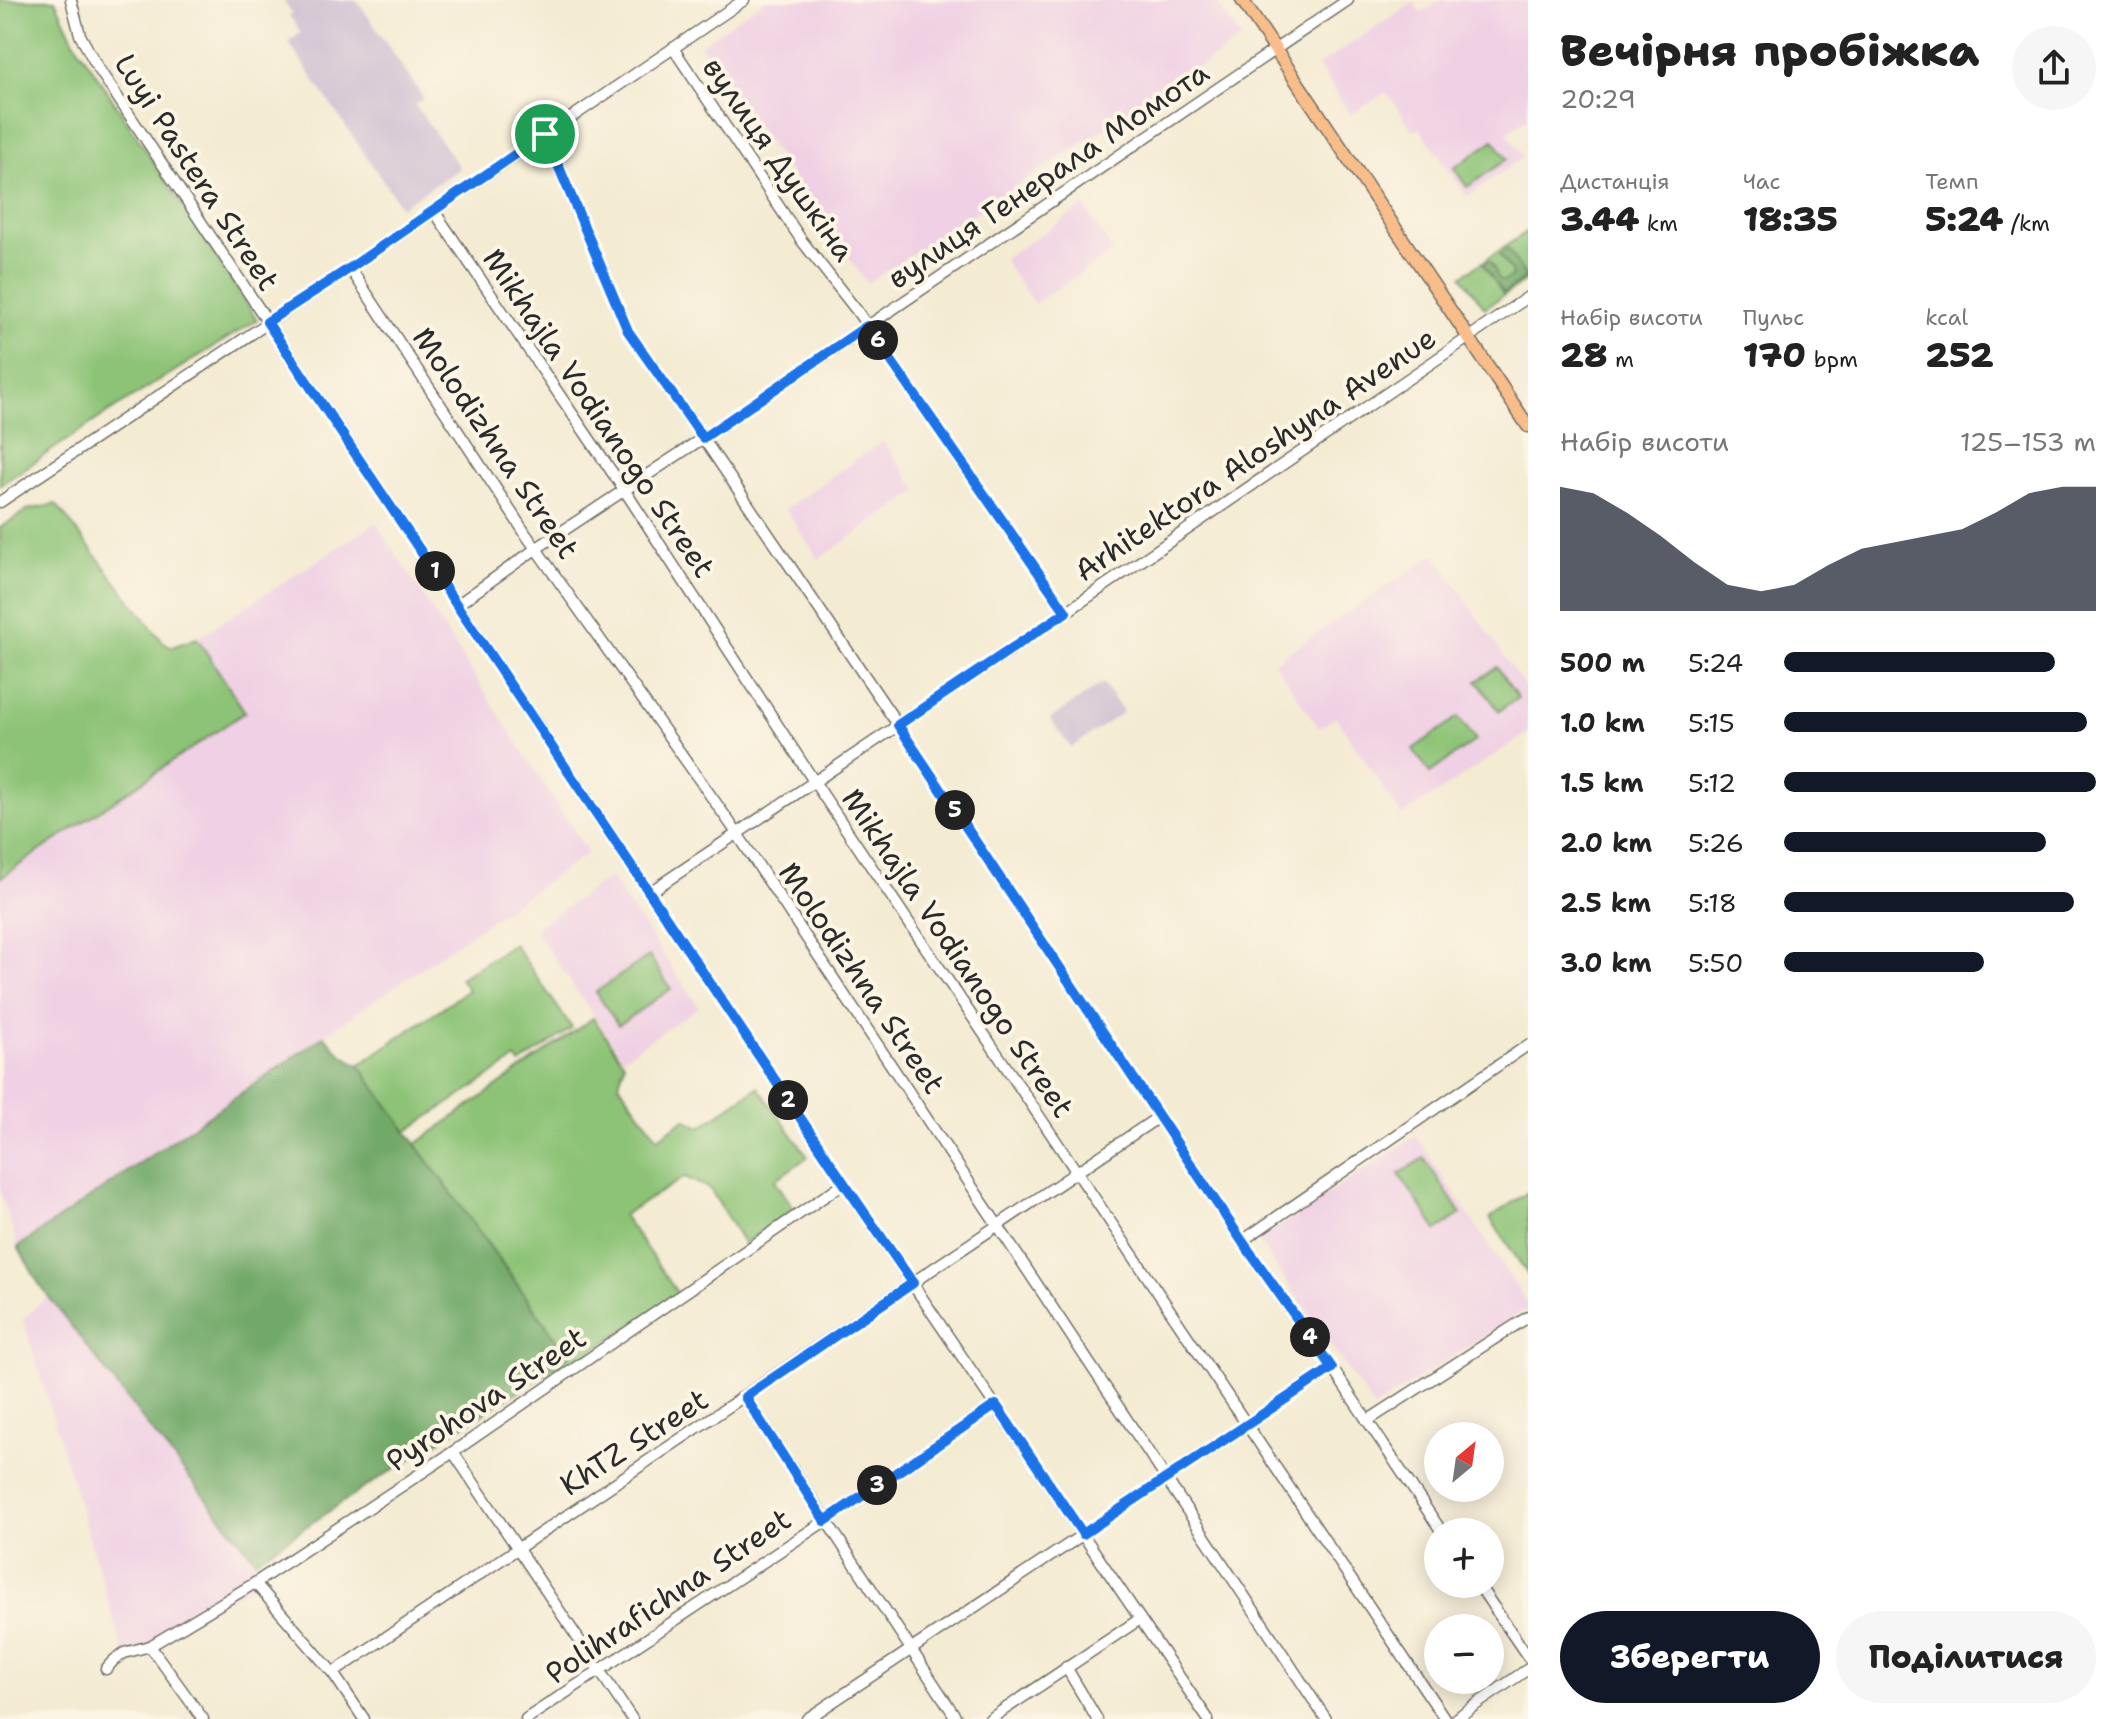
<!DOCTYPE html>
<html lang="uk">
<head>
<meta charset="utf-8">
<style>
	:root { --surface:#fff; --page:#f6f6f6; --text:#222; --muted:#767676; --accent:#111827 }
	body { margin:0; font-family:"Shantell Sans",sans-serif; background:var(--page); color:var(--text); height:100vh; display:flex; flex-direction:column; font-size:30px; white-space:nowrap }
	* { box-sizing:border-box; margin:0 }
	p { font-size:26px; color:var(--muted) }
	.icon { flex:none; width:44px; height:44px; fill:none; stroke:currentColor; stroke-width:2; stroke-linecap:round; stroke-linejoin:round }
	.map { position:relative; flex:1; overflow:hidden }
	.sheet { display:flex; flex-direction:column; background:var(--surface); width:600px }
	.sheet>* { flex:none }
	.needle { width:52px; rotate:29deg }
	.controls { position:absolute; left:1424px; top:1422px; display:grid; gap:16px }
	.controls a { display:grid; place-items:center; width:80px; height:80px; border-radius:50%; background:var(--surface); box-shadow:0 4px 20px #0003; font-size:40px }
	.pin { position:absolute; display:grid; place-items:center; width:68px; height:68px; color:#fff; margin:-34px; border:4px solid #fff; border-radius:50%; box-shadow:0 2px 8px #0007 }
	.km { position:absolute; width:40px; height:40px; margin:-20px; border-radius:50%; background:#222; color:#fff; font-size:22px; line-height:40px; text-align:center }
	.round { display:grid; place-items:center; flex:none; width:84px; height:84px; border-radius:42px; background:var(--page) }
	.headline { display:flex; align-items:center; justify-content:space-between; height:136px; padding:0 32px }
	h1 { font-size:44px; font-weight:800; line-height:60px }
	.figures { display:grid; grid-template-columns:repeat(3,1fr); gap:12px; height:136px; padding:8px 32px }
	.figures div { display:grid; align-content:center }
	.figures b { font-size:34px; font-weight:800 }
	.figures small { font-size:22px; font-weight:400 }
	.figures p { font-size:22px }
	.chart { height:224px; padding:16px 32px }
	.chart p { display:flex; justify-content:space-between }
	.chart svg { width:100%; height:144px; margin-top:8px; fill:var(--accent); opacity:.7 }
	.cta { display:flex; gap:16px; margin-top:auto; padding:16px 32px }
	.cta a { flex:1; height:92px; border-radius:48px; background:var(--accent); color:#fff; font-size:32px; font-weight:800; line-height:92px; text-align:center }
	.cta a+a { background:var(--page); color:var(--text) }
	ul { padding:0 32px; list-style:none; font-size:26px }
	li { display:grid; grid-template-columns:128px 96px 1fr; align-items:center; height:60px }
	li i { height:20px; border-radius:10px; background:var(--accent) }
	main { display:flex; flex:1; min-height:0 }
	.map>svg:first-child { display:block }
	.built { fill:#f0d0e4 }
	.industrial { fill:#cebed1 }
	.green { fill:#8cc376; stroke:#5c7750; stroke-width:2 }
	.forest { fill:#71a967; stroke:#4e6a49; stroke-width:2 }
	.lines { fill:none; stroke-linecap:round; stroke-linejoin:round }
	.minor-casing { stroke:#716e66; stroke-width:13 }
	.major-casing { stroke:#716e66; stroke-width:15 }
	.minor { stroke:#fff; stroke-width:10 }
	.major { stroke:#f8bd89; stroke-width:12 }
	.route-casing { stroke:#fff; stroke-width:16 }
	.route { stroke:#1a73e8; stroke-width:10 }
	.labels { text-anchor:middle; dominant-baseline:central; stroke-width:8; stroke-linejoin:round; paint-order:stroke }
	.street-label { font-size:30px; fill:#2b2b2b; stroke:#fcf5e5 }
</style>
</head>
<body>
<main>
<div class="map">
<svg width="1528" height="1719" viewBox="0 0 1528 1719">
	<rect width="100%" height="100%" fill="#fcf5e5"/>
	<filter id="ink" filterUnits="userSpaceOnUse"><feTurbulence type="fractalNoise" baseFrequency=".0125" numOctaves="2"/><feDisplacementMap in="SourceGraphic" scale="16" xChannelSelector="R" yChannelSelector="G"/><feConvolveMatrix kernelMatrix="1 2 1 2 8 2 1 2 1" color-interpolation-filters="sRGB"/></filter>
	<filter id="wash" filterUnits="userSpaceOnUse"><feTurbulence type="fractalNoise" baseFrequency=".006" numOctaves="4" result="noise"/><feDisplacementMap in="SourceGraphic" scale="32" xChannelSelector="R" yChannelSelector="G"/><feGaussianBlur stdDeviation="1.8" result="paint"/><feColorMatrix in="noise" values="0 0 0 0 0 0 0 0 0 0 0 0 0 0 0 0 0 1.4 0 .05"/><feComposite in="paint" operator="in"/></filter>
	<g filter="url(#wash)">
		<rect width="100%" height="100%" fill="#f4ebd3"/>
		<g class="built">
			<polygon points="765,0 1215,0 1242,39 867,283 700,45"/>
			<polygon points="1441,0 1528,0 1528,118 1507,133 1523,157 1467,197 1420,128 1414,131 1386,92 1351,115 1318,66 1413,2 1421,13"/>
			<polygon points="1084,206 1113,252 1034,304 1003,259"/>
			<polygon points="883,441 918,491 819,559 785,509"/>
			<polygon points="376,523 588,853 18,1247 0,1191 0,878 245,712 197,638"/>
			<polygon points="1435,554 1528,692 1528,733 1402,816 1336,717 1319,728 1274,662"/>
			<polygon points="610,877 699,1007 623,1058 534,929"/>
			<polygon points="1416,1136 1528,1304 1528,1308 1374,1408 1258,1240"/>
			<polygon points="48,1296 153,1433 256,1560 255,1583 150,1646 124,1653 23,1319"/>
		</g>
		<g class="industrial">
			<polygon points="283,0 357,0 424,99 415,105 460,168 401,207 288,42 301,33 289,15 292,13"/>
			<polygon points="1103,683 1123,712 1071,748 1050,719"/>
		</g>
		<g class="green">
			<polygon points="0,0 55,0 73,39 257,320 104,415 0,485"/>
			<polygon points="1494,140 1507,159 1467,187 1454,168"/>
			<polygon points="1528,231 1528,279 1485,308 1462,276"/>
			<polygon points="56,504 162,641 172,647 197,638 245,712 0,878 0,528 27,510"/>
			<polygon points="1497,667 1518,698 1499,711 1477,681"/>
			<polygon points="1458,717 1476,740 1430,773 1413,749"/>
			<polygon points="514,944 572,1028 520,1064 516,1059 406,1132 359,1065 468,990 460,978"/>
			<polygon points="649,956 671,989 618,1025 596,992"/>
			<polygon points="593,1018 624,1063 619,1084 658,1138 685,1119 700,1127 758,1087 808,1157 775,1180 794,1209 744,1244 710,1189 685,1177 623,1215 678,1294 574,1363 416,1144"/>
			<polygon points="1424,1158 1461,1214 1437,1230 1399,1174"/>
			<polygon points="1528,1192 1528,1275 1490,1218"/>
		</g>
		<g class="forest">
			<polygon points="1508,249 1526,277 1503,294 1483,264 1488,261 1491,263 1500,281 1504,281 1511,277 1512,273 1499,254"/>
			<polygon points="324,1036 341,1054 359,1065 570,1359 364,1488 256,1560 153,1433 39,1284 18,1247"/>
		</g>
	</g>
	<g filter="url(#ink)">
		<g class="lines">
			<defs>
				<g id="minor">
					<polyline points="71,0 80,35 98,68 844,1183 1208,1719"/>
					<polyline points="673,48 802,241 857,311 1066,612"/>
					<polyline points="545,134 628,331 703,438 898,725 1242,1241 1332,1368 1442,1532"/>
					<polyline points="434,211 629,497 821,792 1445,1719"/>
					<polyline points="350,268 527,536 730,823 1326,1719"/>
					<polyline points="0,502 350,268 744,0"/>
					<polyline points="457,605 537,548 703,438 1348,0"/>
					<polyline points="650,892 1006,653 1528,297"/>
					<polyline points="1242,1241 1528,1045"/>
					<polyline points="745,1397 957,1719"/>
					<polyline points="1367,1421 1528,1317"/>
					<polyline points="453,1452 632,1719"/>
					<polyline points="255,1583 333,1673 364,1719"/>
					<polyline points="1478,1584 1528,1657"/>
					<polyline points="150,1646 203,1719"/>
					<polyline points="1066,1667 1097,1719"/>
					<polyline points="106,1669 113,1661 124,1653 150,1646 255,1583 453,1452 844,1183"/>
					<polyline points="333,1673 1160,1116"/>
					<polyline points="526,1719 825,1521 996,1405"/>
					<polyline points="807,1719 1332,1368"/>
					<polyline points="990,1719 1140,1619"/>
					<polyline points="1455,1719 1528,1669"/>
				</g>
				<polyline id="major" points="1242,0 1528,426"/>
			</defs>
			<use href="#minor" class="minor-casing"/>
			<use href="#major" class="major-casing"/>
			<use href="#minor" class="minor"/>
			<use href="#major" class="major"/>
		</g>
	</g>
	<g class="lines" filter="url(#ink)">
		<defs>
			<polygon id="route" points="545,134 628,331 703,438 867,326 1066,612 898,725 1242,1241 1332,1368 1083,1534 996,1405 825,1521 745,1397 913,1283 844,1183 267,322 350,268"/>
		</defs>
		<use href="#route" class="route-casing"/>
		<use href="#route" class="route"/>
	</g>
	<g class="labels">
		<g class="street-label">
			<text transform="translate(779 159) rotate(55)">вулиця Душкіна</text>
			<text transform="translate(197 172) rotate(57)">Luyi Pastera Street</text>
			<text transform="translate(1048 175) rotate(-34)">вулиця Генерала Момота</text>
			<text transform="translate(599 413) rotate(56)">Mikhajla Vodianogo Street</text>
			<text transform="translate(496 443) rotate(56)">Molodizhna Street</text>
			<text transform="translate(1255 454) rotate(-34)">Arhitektora Aloshyna Avenue</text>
			<text transform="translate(958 953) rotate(56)">Mikhajla Vodianogo Street</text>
			<text transform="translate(862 978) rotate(56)">Molodizhna Street</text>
			<text transform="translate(486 1399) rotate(-34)">Pyrohova Street</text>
			<text transform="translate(634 1442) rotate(-33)">KhTZ Street</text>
			<text transform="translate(668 1596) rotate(-34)">Polihrafichna Street</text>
		</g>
	</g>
</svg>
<div class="controls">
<a><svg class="needle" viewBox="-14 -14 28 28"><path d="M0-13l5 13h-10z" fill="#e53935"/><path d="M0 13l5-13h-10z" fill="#767676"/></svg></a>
<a>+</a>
<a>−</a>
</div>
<div class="pin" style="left:545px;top:134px;background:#1e9e55"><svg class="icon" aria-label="arrive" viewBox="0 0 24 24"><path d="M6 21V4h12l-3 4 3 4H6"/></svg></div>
<b class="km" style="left:435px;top:571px">1</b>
<b class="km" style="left:788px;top:1100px">2</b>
<b class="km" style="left:877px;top:1485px">3</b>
<b class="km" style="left:1310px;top:1337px">4</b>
<b class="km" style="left:955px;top:810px">5</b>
<b class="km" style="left:878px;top:340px">6</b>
</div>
<section class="sheet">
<div class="headline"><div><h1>Вечірня пробіжка</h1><p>20:29</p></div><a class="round"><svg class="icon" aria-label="share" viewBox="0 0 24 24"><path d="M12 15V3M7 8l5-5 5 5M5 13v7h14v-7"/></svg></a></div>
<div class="figures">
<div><p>Дистанція</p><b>3.44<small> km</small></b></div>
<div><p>Час</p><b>18:35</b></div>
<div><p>Темп</p><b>5:24<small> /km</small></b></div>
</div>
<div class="figures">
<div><p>Набір висоти</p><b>28<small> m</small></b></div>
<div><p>Пульс</p><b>170<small> bpm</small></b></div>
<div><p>kcal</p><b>252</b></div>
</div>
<div class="chart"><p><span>Набір висоти</span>125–153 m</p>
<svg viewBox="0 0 160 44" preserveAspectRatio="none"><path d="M0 44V6L10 8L20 14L30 21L40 29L50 36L60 38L70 36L80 30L90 25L100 23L110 21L120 19L130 14L140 8L150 6L160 6V44z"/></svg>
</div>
<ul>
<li><b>500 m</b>5:24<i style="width:87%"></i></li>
<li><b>1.0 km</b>5:15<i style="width:97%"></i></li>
<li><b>1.5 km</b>5:12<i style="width:100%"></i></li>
<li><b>2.0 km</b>5:26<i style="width:84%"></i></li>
<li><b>2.5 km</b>5:18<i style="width:93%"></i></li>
<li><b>3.0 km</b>5:50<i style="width:64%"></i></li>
</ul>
<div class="cta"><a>Зберегти</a><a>Поділитися</a></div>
</section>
</main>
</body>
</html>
